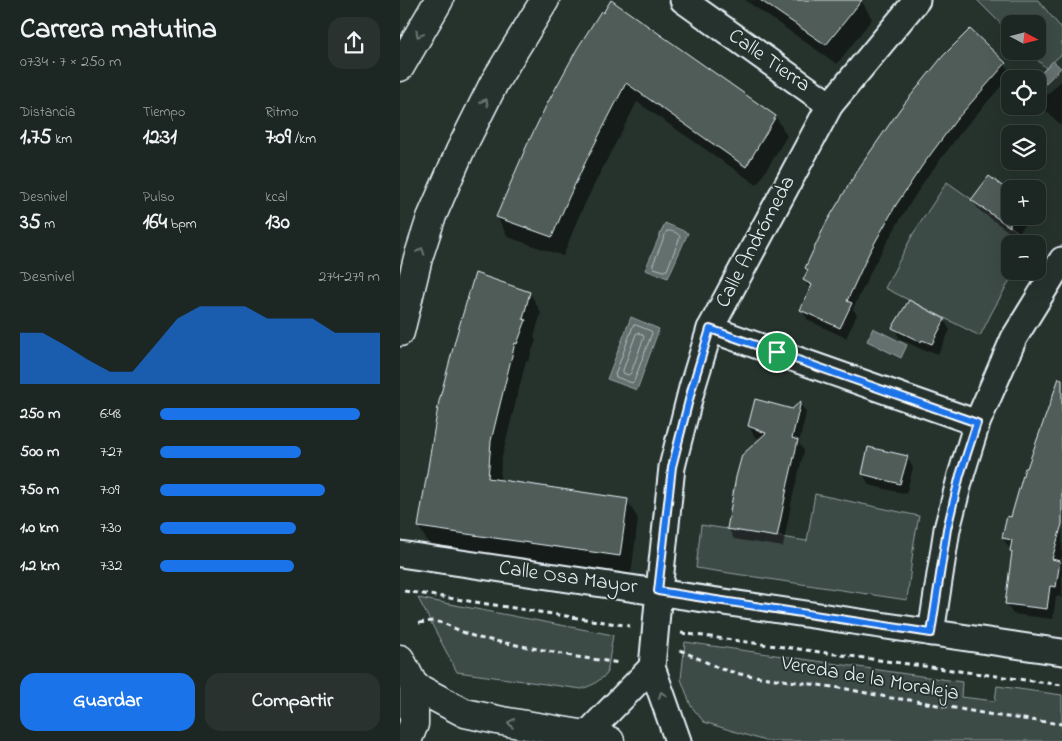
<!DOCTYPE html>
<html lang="es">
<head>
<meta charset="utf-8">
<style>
	:root { --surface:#1c2622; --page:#29322f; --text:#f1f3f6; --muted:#a0a5a5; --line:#3a4340; --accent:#1a73e8 }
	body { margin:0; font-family:"Indie Flower",sans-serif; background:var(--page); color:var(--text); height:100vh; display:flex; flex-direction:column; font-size:19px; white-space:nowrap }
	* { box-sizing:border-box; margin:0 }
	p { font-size:16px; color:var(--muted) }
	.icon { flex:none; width:28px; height:28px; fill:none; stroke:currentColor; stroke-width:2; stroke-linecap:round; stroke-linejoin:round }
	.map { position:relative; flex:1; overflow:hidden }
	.drawer { display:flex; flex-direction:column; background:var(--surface); width:400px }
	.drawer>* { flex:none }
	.needle { width:32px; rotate:97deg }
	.buttons { position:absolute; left:601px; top:15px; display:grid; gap:10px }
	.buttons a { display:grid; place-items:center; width:45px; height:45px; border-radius:10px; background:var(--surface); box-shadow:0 5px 20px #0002,0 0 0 1px var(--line); font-size:25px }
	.pin { position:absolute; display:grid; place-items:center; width:42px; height:42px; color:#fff; margin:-21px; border:2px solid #fff; border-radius:50%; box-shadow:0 1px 5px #0007 }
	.round { display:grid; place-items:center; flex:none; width:52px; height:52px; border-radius:15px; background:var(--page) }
	.summary { display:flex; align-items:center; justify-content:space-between; height:85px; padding:0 20px }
	h1 { font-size:28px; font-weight:800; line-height:38px }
	.stats { display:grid; grid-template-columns:repeat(3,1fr); gap:8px; height:85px; padding:5px 20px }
	.stats div { display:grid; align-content:center }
	.stats b { font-size:21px; font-weight:800 }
	.stats small { font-size:14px; font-weight:400 }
	.stats p { font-size:14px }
	.chart { height:140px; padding:10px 20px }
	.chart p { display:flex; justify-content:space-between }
	.chart svg { width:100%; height:90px; margin-top:5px; fill:var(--accent); opacity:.7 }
	.button { display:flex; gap:10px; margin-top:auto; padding:10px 20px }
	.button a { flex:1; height:58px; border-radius:15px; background:var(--accent); color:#fff; font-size:20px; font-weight:800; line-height:58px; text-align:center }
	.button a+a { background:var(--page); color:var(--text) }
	ul { padding:0 20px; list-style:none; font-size:16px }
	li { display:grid; grid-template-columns:80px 60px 1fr; align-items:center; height:38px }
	li i { height:12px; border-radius:6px; background:var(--accent) }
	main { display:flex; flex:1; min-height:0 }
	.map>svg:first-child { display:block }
	.green { fill:#3e4b47; stroke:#939ea0 }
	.water { fill:#636f6d; stroke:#98a3a5 }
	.shadow { fill:#0007 }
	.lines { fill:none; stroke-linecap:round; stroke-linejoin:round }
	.shore { stroke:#b3bdc0; stroke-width:1 }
	.building { fill:#505c59; stroke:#e8f1f8 }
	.minor-casing { stroke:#e8f1f8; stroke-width:29 }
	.secondary-casing { stroke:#e8f1f8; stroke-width:31 }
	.path { stroke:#e8f1f8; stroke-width:3; stroke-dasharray:5 4; stroke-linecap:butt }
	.minor { stroke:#26332d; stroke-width:25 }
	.secondary { stroke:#26332d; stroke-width:28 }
	.oneway { stroke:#6a7674 }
	.route-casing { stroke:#fff; stroke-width:10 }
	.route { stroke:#1a73e8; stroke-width:6 }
	.labels { text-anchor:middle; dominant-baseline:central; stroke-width:4; stroke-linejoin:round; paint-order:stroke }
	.street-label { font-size:21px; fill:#e8f1f8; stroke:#26332d }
</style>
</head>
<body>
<main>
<section class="drawer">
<div class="summary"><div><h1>Carrera matutina</h1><p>07:34 · 7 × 250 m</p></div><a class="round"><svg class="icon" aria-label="share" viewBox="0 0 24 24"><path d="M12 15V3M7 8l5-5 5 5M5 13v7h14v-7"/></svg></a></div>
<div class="stats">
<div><p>Distancia</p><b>1.75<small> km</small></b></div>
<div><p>Tiempo</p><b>12:31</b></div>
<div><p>Ritmo</p><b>7:09<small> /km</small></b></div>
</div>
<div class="stats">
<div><p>Desnivel</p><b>35<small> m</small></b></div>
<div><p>Pulso</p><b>164<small> bpm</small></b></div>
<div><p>kcal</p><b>130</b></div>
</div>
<div class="chart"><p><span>Desnivel</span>274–279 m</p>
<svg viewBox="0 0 160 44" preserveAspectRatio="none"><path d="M0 44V19L10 19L20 25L30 32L40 38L50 38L60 25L70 12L80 6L90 6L100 6L110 12L120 12L130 12L140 19L150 19L160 19V44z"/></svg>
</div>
<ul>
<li><b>250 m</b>6:48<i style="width:91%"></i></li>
<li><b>500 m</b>7:27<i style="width:64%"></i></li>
<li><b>750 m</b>7:09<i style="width:75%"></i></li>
<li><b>1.0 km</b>7:30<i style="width:62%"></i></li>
<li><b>1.2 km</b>7:32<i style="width:61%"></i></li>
</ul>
<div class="button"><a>Guardar</a><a>Compartir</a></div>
</section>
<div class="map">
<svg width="662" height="741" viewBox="0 0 662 741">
	<rect width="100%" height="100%" fill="#26332d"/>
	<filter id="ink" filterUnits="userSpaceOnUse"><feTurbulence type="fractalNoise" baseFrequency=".02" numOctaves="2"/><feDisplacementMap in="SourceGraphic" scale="10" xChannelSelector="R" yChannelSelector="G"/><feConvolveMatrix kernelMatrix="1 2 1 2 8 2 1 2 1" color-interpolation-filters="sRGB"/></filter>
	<g filter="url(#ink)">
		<g class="green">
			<polygon points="577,0 638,0 662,29 662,54 646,68 628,51 638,51 638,24 610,24 610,33"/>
			<polygon points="547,182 634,243 610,244 610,271 615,271 592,312 580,336 485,288 513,234"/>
			<polygon points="415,494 519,516 514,542 507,600 296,568 301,525 407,541"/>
			<polygon points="18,598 213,635 207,674 194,684 182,689 57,672"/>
			<polygon points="285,642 562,682 561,697 595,701 597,686 662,695 662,741 365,741 304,722 291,706 281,679"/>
		</g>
		<g class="water">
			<polygon points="653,61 661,68 638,91 638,79 635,79"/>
			<polygon points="265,223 288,233 268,278 245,270"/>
			<polygon points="231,317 259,329 237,390 207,379"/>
			<polygon points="473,328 507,345 501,358 467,341"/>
		</g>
		<g class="shadow">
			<polygon points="345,0 461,0 472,19 437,64"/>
			<polygon points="179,50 376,117 387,136 357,185 237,102 196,181 179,216 163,256 108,237 97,217"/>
			<polygon points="605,64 611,75 562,131 527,177 502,216 474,265 453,309 457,315 446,338 408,320 402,310 411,291 404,280 408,271 406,268"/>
			<polygon points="662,80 662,126 647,112 641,101"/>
			<polygon points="610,193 610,216 631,216 616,237 579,210 572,200"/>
			<polygon points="130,293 141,313 134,337 136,340 128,362 126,361 101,461 100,481 227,500 238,519 231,575 30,546 19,527 41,402"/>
			<polygon points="544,320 550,330 538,354 528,350 527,352 500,339 494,328"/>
			<polygon points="662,382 662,555 660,562 662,562 662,597 656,596 653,619 613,614 606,604 613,555 611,551 611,549 609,548 603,538 612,518 627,470"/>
			<polygon points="400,403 406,413 399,443 404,451 392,499 383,547 334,539 328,528 361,439 355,437 349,426 392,411"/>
			<polygon points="507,457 513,468 506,494 469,485 463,474"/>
		</g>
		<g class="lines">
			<g class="shore">
				<path d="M267,231C271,230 279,233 280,237L267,270L264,271L254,268L253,265Z"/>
				<polygon points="236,325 251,331 252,333 234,381 232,383 216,377 215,375 233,326"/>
				<polygon points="239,333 243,335 244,337 231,373 228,375 223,373 223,370 236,334"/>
			</g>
		</g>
		<g class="building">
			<polygon points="211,0 376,116 346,167 226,83 186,161 169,197 152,237 96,217 127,145 147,104 177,49 201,11 203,13"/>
			<polygon points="360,0 462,0 426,45"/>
			<polygon points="570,29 606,63 556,120 522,166 496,205 469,253 447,301 452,303 440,328 400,310 412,285 403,280 408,270 405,268 426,223 459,168 500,109 543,56"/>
			<polygon points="589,176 610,192 610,227 571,200"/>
			<polygon points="75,273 130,292 123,319 126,320 117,344 115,343 91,441 88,478 228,499 220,556 18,527 39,401 56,337"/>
			<polygon points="509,300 545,319 532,344 522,340 521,342 492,328"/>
			<polygon points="659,378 662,379 662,524 652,559 660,561 656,587 650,586 647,609 605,604 612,552 610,551 612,540 602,538 607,516 611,517 625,468 627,468"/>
			<polygon points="355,399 392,409 401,401 392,438 398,440 387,488 377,537 327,529 336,477 342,455 366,433 348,426"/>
			<polygon points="468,447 508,456 500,484 462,474"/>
		</g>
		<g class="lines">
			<defs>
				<g id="minor">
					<polyline points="283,0 430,105"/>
					<polyline points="310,329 577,423"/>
					<polyline points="0,554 662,652"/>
					<polyline points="531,633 547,529 561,475 577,423 614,338 662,260"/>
					<polyline points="252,667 259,591 272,467 292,388 310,329 430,105 517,0"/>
					<polyline points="186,735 252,667 278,741"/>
				</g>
				<g id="secondary">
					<polyline points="0,67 39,0"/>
					<polyline points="0,332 18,258 31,218 60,151 94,83 145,0"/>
					<polyline points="0,659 14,686 14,724 7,741"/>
					<polyline points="14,686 65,713 102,721 186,735 210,741"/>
				</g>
			</defs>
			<use href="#minor" class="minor-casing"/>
			<use href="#secondary" class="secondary-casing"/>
			<g class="path">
				<polyline points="4,591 230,626"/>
				<polyline points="19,623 32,621 43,623 67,634 79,638 143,650 177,657 220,663"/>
				<polyline points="281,633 662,685"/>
				<polyline points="280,650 321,669 340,674 447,689 491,698 510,700 599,716 662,724"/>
			</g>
			<use href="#minor" class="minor"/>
			<use href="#secondary" class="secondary"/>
		</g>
		<defs><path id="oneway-chevron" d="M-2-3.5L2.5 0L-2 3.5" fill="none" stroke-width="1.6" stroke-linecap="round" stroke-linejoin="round" transform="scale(1.25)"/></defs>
		<g class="oneway">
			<use href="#oneway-chevron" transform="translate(19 34) rotate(120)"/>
			<use href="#oneway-chevron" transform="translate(85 102) rotate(-63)"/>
			<use href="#oneway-chevron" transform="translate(21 251) rotate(-72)"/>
			<use href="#oneway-chevron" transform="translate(262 695) rotate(-110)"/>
			<use href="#oneway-chevron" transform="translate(111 723) rotate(-170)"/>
		</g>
	</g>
	<g class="lines" filter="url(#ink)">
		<defs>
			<polygon id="route" points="310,329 577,423 560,475 547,529 531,633 258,591 272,467 292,388"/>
		</defs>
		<use href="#route" class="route-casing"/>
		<use href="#route" class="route"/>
	</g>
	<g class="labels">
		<g class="street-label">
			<text transform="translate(369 61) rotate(35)">Calle Tierra</text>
			<text transform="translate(356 242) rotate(-62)">Calle Andrómeda</text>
			<text transform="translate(168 578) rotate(8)">Calle Osa Mayor</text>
			<text transform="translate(470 679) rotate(10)">Vereda de la Moraleja</text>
		</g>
	</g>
</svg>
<div class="buttons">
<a><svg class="needle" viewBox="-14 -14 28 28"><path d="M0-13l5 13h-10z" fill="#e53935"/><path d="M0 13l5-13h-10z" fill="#a0a5a5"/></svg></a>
<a><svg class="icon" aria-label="locate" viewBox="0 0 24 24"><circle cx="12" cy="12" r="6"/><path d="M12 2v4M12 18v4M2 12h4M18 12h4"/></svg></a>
<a><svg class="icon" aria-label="layers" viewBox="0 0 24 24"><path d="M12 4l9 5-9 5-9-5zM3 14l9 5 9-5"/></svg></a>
<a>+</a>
<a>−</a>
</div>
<div class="pin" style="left:377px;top:352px;background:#1e9e55"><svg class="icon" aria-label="arrive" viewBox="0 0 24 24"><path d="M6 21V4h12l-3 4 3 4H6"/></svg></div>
</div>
</main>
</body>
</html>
